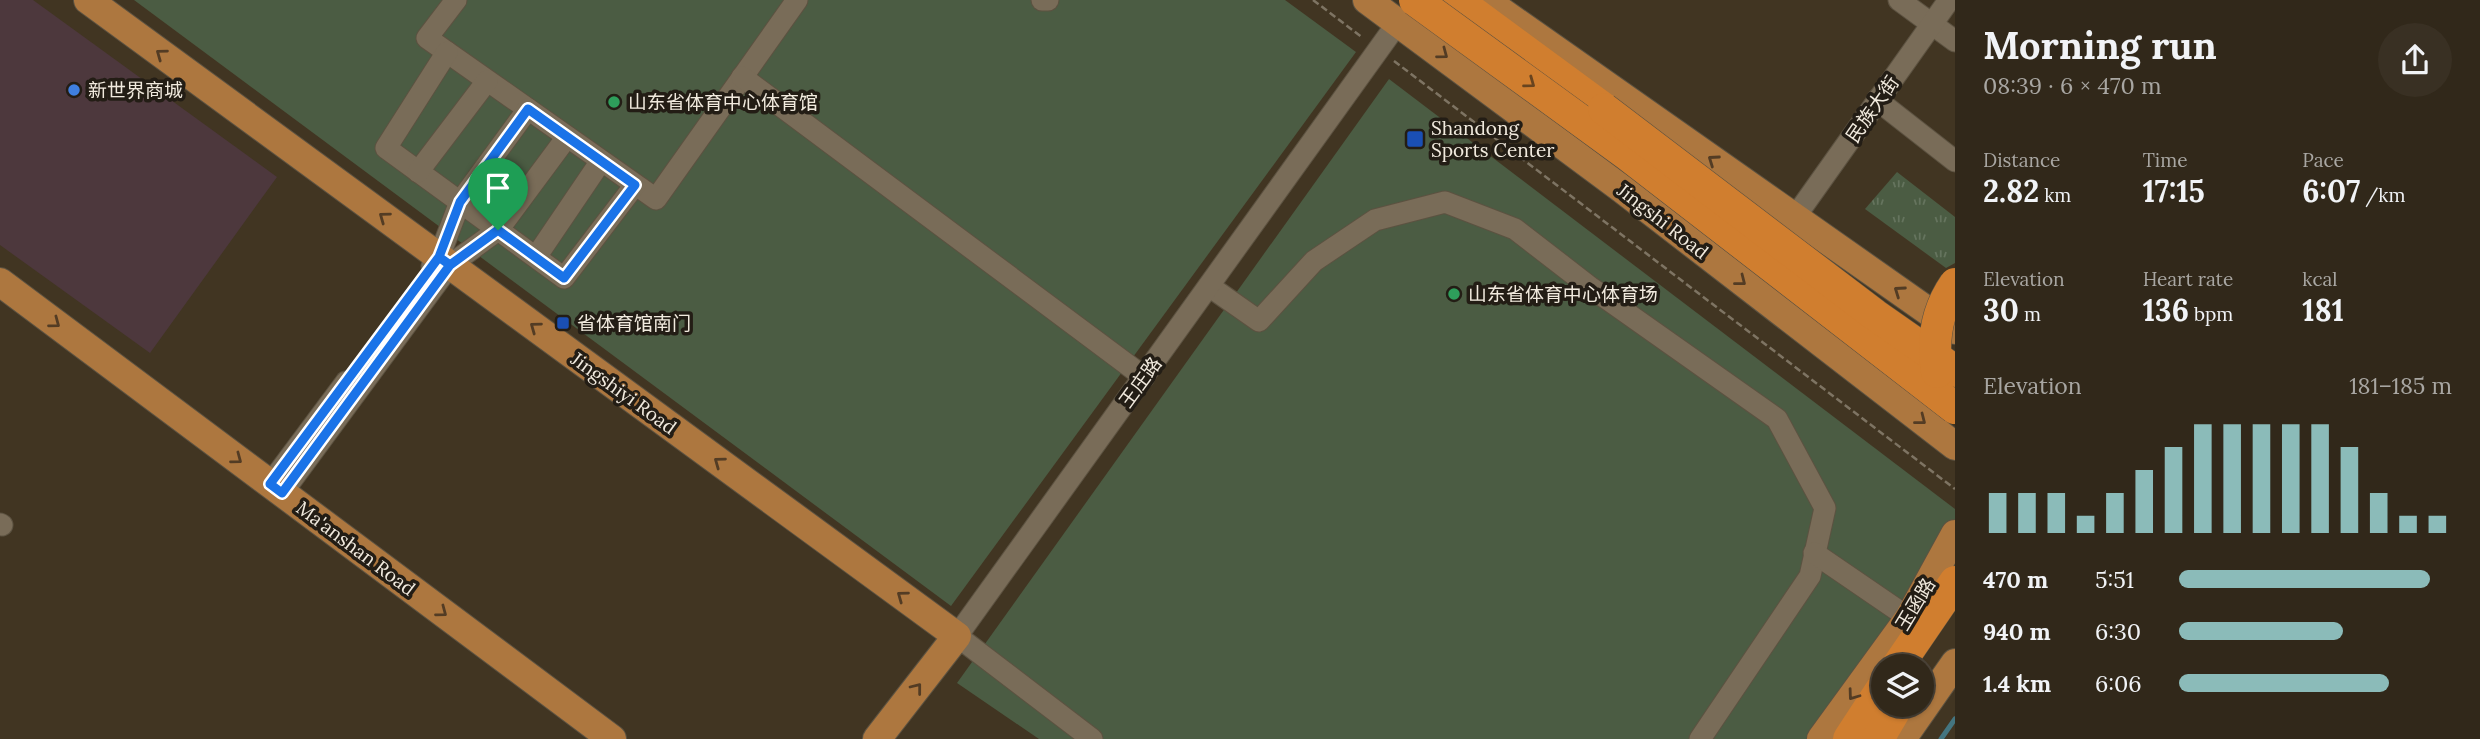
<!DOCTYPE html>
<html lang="en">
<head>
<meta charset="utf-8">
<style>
	:root { --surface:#31281a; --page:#393023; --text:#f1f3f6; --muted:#a8a6a2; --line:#4c4439; --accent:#8bbbb9 }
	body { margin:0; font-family:Lora,"Noto Sans SC",serif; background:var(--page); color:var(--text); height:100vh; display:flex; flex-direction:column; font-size:26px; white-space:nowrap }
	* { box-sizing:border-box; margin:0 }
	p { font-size:23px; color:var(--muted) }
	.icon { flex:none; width:38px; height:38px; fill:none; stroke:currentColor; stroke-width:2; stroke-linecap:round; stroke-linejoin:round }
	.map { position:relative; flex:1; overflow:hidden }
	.panel { display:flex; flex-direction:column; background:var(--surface); width:525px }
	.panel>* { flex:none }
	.controls { position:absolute; left:1871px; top:654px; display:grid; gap:14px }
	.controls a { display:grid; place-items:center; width:63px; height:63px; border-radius:50%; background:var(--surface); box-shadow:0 2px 5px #0004,0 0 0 2px var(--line); font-size:35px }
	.pin { position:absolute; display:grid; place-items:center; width:60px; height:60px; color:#fff; margin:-72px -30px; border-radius:50% 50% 50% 0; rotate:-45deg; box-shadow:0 0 7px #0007 }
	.pin .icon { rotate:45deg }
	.round { display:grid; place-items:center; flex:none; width:74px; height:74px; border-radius:37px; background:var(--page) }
	.overview { display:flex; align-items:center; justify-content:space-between; height:119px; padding:0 28px }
	h1 { font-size:38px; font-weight:700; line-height:52px }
	.figures { display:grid; grid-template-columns:repeat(3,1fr); gap:10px; height:119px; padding:7px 28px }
	.figures div { display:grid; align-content:center }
	.figures b { font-size:30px; font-weight:700 }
	.figures small { font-size:19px; font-weight:400 }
	.figures p { font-size:19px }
	.chart { height:196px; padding:14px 28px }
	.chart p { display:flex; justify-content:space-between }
	.chart svg { width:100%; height:126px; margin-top:7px; stroke:var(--accent); stroke-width:6 }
	ul { padding:0 28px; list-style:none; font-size:23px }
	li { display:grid; grid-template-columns:112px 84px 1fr; align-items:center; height:52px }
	li i { height:18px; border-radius:9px; background:var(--accent) }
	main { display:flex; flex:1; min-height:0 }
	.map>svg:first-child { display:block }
	.commercial { fill:#4d383d }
	.grass { fill:url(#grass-tufts) }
	.garden { fill:#4b5c43 }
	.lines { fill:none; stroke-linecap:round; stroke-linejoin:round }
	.stream { stroke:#447580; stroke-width:5 }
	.minor-casing { stroke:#5c5241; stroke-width:23 }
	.major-casing { stroke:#5c5241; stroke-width:30 }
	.highway-casing { stroke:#5c5241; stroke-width:33 }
	.path { stroke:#7e7463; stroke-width:2.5; stroke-dasharray:7 3.5; stroke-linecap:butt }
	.minor { stroke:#796c58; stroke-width:21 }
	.major { stroke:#ad773f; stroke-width:28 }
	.highway { stroke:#d07e2f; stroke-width:32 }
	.highway-bridge-casing { stroke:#5c5241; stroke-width:33; stroke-linecap:butt }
	.highway-bridge { stroke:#d07e2f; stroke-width:32 }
	.oneway { stroke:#533c24 }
	.oneway2 { stroke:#68441f }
	.route-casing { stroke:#fff; stroke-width:14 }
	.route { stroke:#1a73e8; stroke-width:9 }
	.shop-dot { fill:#3f7fe0; stroke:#231d15; stroke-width:2.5 }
	.leisure-dot { fill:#2e9e5b; stroke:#231d15; stroke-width:2.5 }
	.transit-dot { fill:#1a4fb4; stroke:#231d15; stroke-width:2.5 }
	.labels { text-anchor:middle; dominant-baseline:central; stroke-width:7; stroke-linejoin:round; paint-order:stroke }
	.poi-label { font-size:19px; fill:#f1eade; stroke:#231d15; text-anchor:start }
	.street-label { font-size:19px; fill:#f1eade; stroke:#231d15 }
</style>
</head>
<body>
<main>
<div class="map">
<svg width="1955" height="739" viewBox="0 0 1955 739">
	<defs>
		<pattern id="grass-tufts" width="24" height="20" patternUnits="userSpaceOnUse" patternTransform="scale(1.75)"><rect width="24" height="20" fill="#4b5c43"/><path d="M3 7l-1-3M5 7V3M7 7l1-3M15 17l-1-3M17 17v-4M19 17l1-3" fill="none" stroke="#65745e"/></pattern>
	</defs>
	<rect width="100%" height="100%" fill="#413522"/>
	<polygon class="commercial" points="0,0 33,0 277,177 150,353 0,245"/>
	<polygon class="grass" points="1897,172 1955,217 1955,263 1946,268 1865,209"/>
	<g class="garden">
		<polygon points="134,0 1285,0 1356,52 951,606"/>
		<polygon points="1389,79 1955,509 1955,527 1807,739 1039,739 957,683"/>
	</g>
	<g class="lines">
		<polyline class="stream" points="1941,739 1955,719"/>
		<defs>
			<g id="minor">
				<polyline points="456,0 427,38 656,199 797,0"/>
				<polyline points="1042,0 1048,0"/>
				<polyline points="1899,0 1955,41"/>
				<polyline points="447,52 386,148 564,278 635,185"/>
				<polyline points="742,77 1144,377"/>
				<polyline points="1877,100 1955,161"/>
				<polyline points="418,172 487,81"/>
				<polyline points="1795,217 1949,0"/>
				<polyline points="536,257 601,161"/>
				<polyline points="432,266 439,257 460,202 528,109"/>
				<polyline points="1209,286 1259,321 1314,261 1375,220 1445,202 1515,229 1590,287 1777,419 1825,508 1810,576 1700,739"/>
				<polyline points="270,484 346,382"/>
				<polyline points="282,493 450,265 498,230 567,137"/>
				<polyline points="0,524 2,525"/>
				<polyline points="1814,553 1909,618"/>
				<polyline points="1092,739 957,636 1399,21"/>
			</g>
			<g id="major">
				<polyline points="88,0 957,636 877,739"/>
				<polyline points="1367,0 1622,189 1955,446"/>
				<polyline points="1485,0 1955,330"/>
				<polyline points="0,282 612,739"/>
				<polyline points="1821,739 1909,618 1955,534"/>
				<polyline points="1902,739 1955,663"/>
			</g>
			<g id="highway">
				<polyline points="1456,0 1604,109"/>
				<polyline points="1897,667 1955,582"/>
				<polyline points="1849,739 1883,687"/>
				<polyline points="1878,739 1898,705"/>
			</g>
		</defs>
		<use href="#minor" class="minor-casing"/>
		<use href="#major" class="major-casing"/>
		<use href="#highway" class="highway-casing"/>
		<g class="path">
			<polyline points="1313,0 1363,38"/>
			<polyline points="1394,61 1955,489"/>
		</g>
		<use href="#minor" class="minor"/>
		<use href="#major" class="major"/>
		<use href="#highway" class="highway"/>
		<defs>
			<g id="highway-bridge">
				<polyline points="1415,0 1628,155 1955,408"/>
				<polyline points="1604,109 1875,315 1955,371"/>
				<path d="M1937,372C1932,341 1937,310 1955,284"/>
			</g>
		</defs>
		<use href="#highway-bridge" class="highway-bridge-casing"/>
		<use href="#highway-bridge" class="highway-bridge"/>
	</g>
	<defs><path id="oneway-chevron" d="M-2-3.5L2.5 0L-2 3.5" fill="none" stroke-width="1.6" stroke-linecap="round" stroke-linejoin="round" transform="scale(1.75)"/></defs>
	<g class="oneway">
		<use href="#oneway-chevron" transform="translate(161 54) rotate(-144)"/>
		<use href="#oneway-chevron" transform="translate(1443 54) rotate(37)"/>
		<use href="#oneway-chevron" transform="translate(1713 160) rotate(-145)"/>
		<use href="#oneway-chevron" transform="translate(384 217) rotate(-144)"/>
		<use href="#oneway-chevron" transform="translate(1741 281) rotate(38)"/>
		<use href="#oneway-chevron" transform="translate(1899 291) rotate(-145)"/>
		<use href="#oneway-chevron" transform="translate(55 323) rotate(37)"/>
		<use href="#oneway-chevron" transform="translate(535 327) rotate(-144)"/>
		<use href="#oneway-chevron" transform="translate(1921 420) rotate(38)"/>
		<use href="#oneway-chevron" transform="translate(237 459) rotate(37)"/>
		<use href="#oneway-chevron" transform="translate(719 462) rotate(-144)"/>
		<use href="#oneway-chevron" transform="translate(902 596) rotate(-144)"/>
		<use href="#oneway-chevron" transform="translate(442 612) rotate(37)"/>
		<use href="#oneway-chevron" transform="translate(917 688) rotate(-52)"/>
		<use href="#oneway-chevron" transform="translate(1853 695) rotate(126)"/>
	</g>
	<use class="oneway2" href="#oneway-chevron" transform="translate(1530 83) rotate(36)"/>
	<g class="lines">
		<defs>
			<polyline id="route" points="498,230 450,265 439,257 270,484 282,493 450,265 439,257 460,202 528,109 635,185 564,278 498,230"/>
		</defs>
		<use href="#route" class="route-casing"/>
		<use href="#route" class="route"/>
	</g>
	<circle class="shop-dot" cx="74" cy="90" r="7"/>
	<g class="leisure-dot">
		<circle cx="614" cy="102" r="7"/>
		<circle cx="1454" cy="294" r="7"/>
	</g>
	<g class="transit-dot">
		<rect x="1406" y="130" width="18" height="18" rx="3.5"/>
		<rect x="556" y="316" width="14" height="14" rx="3.5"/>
	</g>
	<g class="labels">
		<g class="poi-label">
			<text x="88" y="90">新世界商城</text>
			<text x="628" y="102">山东省体育中心体育馆</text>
			<text x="1431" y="128">Shandong<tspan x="1431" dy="22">Sports Center</tspan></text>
			<text x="1468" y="294">山东省体育中心体育场</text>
			<text x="577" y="323">省体育馆南门</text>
		</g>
		<g class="street-label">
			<text transform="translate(1872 109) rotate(-55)">民族大街</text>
			<text transform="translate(1663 221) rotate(38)">Jingshi Road</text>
			<text transform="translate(1140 382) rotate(-54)">王庄路</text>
			<text transform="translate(624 393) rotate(36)">Jingshiyi Road</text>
			<text transform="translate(356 548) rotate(37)">Ma'anshan Road</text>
			<text transform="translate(1915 604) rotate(-59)">玉函路</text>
		</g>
	</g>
</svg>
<div class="controls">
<a><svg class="icon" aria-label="layers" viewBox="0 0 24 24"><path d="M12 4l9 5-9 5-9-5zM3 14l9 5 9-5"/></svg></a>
</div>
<div class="pin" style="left:498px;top:230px;background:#1e9e55"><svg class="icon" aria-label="arrive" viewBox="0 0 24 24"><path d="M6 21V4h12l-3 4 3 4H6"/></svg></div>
</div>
<section class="panel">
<div class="overview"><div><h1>Morning run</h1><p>08:39 · 6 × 470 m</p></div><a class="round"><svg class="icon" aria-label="share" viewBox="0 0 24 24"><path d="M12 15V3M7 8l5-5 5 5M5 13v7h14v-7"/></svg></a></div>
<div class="figures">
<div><p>Distance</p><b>2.82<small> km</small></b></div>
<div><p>Time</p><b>17:15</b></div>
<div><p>Pace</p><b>6:07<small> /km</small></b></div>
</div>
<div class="figures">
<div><p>Elevation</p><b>30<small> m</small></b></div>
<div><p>Heart rate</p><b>136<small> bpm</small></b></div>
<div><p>kcal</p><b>181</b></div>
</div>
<div class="chart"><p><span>Elevation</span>181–185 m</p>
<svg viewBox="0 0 160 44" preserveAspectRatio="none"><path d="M5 44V30M15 44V30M25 44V30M35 44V38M45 44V30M55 44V22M65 44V14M75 44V6M85 44V6M95 44V6M105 44V6M115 44V6M125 44V14M135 44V30M145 44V38M155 44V38"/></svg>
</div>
<ul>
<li><b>470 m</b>5:51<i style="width:92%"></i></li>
<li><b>940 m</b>6:30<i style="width:60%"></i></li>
<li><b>1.4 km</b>6:06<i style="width:77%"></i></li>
</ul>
</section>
</main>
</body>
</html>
